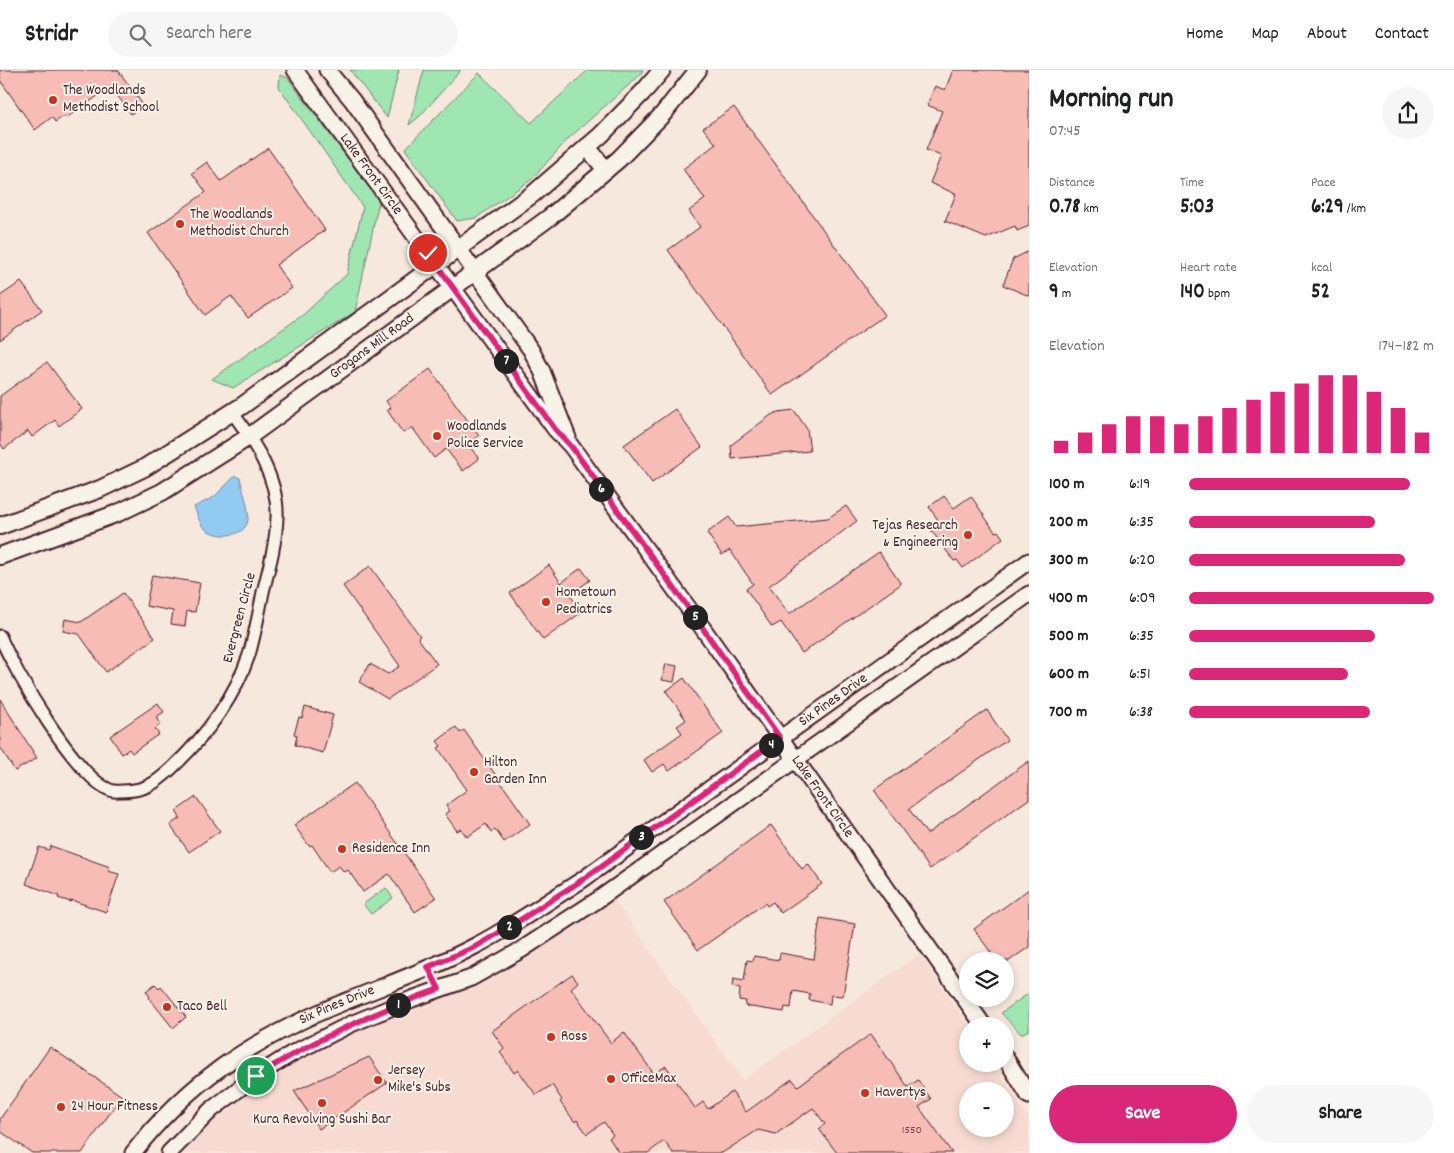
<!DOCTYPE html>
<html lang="en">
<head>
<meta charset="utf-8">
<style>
	:root { --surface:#fff; --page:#f6f6f6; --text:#202124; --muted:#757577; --line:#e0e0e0; --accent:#db2777 }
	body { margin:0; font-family:Dekko,sans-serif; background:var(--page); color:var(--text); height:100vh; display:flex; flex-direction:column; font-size:19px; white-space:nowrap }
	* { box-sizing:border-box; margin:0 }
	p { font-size:16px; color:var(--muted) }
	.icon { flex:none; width:28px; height:28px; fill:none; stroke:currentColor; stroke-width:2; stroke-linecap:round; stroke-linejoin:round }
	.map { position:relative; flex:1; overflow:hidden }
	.panel { display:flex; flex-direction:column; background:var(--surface); width:425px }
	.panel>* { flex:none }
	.buttons { position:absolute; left:959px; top:882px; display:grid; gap:10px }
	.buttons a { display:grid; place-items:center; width:55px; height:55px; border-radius:50%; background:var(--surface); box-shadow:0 2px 8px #0003; font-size:25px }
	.pin { position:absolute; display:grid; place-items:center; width:42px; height:42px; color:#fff; margin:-21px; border:2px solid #fff; border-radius:50%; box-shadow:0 1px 5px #0007 }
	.km { position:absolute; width:25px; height:25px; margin:-12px; border-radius:50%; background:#222; color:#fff; font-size:14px; line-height:25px; text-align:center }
	.round { display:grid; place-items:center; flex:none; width:52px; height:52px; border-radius:26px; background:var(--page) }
	.overview { display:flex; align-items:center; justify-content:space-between; height:85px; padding:0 20px }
	h1 { font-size:28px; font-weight:700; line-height:38px }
	.stats { display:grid; grid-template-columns:repeat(3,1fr); gap:8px; height:85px; padding:5px 20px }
	.stats div { display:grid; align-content:center }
	.stats b { font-size:21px; font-weight:700 }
	.stats small { font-size:14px; font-weight:400 }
	.stats p { font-size:14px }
	.chart { height:140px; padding:10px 20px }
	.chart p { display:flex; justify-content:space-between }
	.chart svg { width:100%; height:90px; margin-top:5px; stroke:var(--accent); stroke-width:6 }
	.primary-button { display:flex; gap:10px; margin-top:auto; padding:10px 20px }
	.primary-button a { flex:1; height:58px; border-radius:30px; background:var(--accent); color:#fff; font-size:20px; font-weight:700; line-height:58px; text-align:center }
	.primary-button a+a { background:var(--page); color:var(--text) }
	ul { padding:0 20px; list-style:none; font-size:16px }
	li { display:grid; grid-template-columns:80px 60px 1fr; align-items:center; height:38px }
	li i { height:12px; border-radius:6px; background:var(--accent) }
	header { display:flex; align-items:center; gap:30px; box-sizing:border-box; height:70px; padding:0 25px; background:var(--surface); border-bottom:1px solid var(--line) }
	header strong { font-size:24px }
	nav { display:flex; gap:28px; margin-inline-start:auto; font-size:18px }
	.search { width:350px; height:45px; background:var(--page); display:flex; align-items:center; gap:12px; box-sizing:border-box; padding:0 18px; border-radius:28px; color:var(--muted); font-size:19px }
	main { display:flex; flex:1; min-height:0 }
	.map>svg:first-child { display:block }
	.built { fill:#f7dbd2; fill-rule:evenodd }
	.green { fill:#9fe6b3; stroke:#74826f }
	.water { fill:#93caf1; stroke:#7686a2 }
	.building { fill:#f8bcb6; stroke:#4a1f2b }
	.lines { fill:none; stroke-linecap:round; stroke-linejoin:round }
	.minor-casing { stroke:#4a1f2b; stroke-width:15 }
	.tertiary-casing { stroke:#4a1f2b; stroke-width:19 }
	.secondary-casing { stroke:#4a1f2b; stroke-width:20 }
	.minor { stroke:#f7f3e8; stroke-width:11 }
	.tertiary { stroke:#f7f3e8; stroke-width:15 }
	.secondary { stroke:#f7f3e8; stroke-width:16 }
	.route-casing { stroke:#fff; stroke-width:10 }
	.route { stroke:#db2777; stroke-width:6 }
	.poi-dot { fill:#c8321e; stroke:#f7f3e8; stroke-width:2 }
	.labels { text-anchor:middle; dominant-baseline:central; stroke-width:4; stroke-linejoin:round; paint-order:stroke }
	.number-label { font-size:12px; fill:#76464e }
	.poi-label { font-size:15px; fill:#4a1f2b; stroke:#f7f3e8; text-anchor:start }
	.street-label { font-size:15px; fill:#4a1f2b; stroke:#f7f3e8 }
</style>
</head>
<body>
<header>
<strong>Stridr</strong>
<div class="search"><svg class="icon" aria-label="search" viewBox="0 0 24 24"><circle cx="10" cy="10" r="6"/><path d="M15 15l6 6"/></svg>Search here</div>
<nav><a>Home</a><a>Map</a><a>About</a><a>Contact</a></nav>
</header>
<main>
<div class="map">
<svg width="1029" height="1083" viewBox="0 0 1029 1083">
	<rect width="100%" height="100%" fill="#f7e8de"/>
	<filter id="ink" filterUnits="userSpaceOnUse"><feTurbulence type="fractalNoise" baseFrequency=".02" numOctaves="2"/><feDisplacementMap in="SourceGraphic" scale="10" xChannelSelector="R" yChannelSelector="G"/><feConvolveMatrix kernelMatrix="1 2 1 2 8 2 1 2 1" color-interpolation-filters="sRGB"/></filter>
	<g filter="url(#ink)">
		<path class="built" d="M613,828L743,1010L919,884L969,956H968V994H994L1029,1049V1083H178L216,1044L294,990L355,962L475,913ZM968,1021H1005V1059H968Z"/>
		<g class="green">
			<polygon points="350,0 399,0 387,48"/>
			<polygon points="424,0 461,0 420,46 409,55"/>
			<polygon points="588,0 643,0 640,5 568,69 532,109 476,148 457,151 405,79 479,3 531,53"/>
			<polygon points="280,5 288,8 379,131 355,242 233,318 212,309 304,244 347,204 363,137 279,17"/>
			<polygon points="386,818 393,828 371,844 363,834"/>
			<polygon points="1029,923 1029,960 1021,964 1001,943"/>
		</g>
		<path class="water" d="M235,406L240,408C242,418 250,440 248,450C245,469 215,468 204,458C199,453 197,443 194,437L214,427Z"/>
		<g class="building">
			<polygon points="0,0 118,0 143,35 131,44 111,17 66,48 64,46 55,52 52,47 35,60 0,10"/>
			<polygon points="953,0 1029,0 1029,156 1017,161 1015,156 986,168 945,151 956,124 930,113 941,86 926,80 942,41 927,35 935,16 945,20"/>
			<polygon points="734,37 885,245 772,325 668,180 700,157 689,141 705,129 683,99 716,74 703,58"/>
			<polygon points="268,78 325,160 276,195 292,218 248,248 231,226 205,245 148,163 206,122 192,103 207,92 221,111"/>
			<polygon points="1029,181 1029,226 1003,215 1013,189"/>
			<polygon points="21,212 42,240 0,270 0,226"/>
			<polygon points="47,292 82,339 59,356 55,350 32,367 28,361 4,379 0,373 0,326"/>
			<polygon points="430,299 479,366 468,374 479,389 463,401 446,379 434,388 412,357 403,363 387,340 391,338 386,331"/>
			<polygon points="675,339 702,377 652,413 624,375"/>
			<polygon points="794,340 807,359 810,381 732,389 731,375 771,345 778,342"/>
			<polygon points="944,426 954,438 971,426 995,462 998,461 1003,468 963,498 957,490 954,491 928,456 938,450 929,437"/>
			<polygon points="846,436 857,451 769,516 789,544 879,482 901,514 802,583 781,552 772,557 746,519 753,514 730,480 722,485 707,463 729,447 736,457 828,448"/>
			<polygon points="549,495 561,513 581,498 590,510 570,525 582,542 543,570 510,523"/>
			<polygon points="370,496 420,566 418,568 437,594 388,629 359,612 370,594 388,604 400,596 343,516"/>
			<polygon points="152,505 200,513 195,542 187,541 185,556 171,554 173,541 146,536"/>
			<polygon points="123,523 155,568 106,602 79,564 63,561 65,549 81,552"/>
			<polygon points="666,594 677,596 674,612 662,610"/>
			<polygon points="684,608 723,663 669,701 664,694 652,702 644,690 682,663 677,656 686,650 666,621"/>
			<polygon points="0,629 37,688 15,701 0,677"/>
			<polygon points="158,633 164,642 156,647 161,654 155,659 159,664 132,683 129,679 122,684 110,666"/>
			<polygon points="305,637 333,645 323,683 295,675 297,665 294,664 299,647 302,648"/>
			<polygon points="987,640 1007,670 909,739 927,764 1029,691 1029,729 930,799 874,720"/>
			<polygon points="456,657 460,663 464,660 530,754 504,772 495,759 491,762 486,754 467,767 461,759 457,761 445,744 450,741 446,735 467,720 438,678 441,676 437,671"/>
			<polygon points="355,713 436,828 415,842 389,804 363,822 348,800 344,802 339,796 330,802 312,775 309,776 294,755"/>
			<polygon points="196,727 220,761 189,782 170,755 180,748 176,741"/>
			<polygon points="771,755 802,799 808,794 822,814 781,843 773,832 767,836 765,833 698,880 664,832"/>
			<polygon points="51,776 110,797 108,801 119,804 106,842 71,830 71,832 58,828 59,826 26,814 39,777 49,780"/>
			<polygon points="1029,819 1029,877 1009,891 997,891 974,859"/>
			<polygon points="820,848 855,854 843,926 831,925 830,934 809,930 810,924 793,921 791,938 785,937 784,942 745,936 746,931 739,930 740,919 732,917 733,909 744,911 747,890 753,891 754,886 779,890 780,883 814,889"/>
			<polygon points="572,904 578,912 571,918 611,973 624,962 654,1004 666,996 695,1038 703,1032 708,1039 732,1022 746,1042 792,1009 798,1016 871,964 908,1017 918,1010 931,1029 919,1037 952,1083 837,1083 819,1059 825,1054 813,1038 776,1064 758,1060 722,1083 673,1083 664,1071 648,1083 619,1083 609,1068 613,1065 604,1052 587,1064 577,1050 575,1052 560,1032 562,1030 552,1015 536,1025 518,1000 514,1003 500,982 504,978 492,961"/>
			<polygon points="155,914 159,918 161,916 186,947 173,958 149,928 150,927 146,921"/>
			<polygon points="50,977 122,1026 82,1083 32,1083 0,1061 0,1049"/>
			<polygon points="369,987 387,1013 319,1059 294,1021"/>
		</g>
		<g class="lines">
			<defs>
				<path id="minor" d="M0,566C14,601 76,707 110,720C114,722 118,721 122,721C144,721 155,714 171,699C205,667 234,629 249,585C255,564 259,543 263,522C269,498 276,473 277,448C279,409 254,372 232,342"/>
				<g id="tertiary">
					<path id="s1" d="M295,0L555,359L571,376L692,543L984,956"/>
					<polyline points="327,0 352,30 531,280 542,301 568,368"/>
					<polyline points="1005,987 1029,1026"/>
					<path id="s2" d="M133,1083C187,1013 251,971 332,937C380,917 430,900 475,876C512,857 547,832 582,810L1029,491"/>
					<polyline points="169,1083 211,1040 256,1006 291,984 351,954 412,929 471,908 521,880 596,831 1029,524"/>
				</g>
				<g id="secondary">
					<polyline points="587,77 606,100"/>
					<polyline points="0,456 100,419 144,398 242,336 533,124 601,65 645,20 662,0"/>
					<path id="s3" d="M0,486L118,443L162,422L250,366L550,147L619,89L663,44L698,0"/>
				</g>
			</defs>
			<use href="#minor" class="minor-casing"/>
			<use href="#tertiary" class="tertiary-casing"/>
			<use href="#secondary" class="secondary-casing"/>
			<use href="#minor" class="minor"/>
			<use href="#tertiary" class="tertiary"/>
			<use href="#secondary" class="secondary"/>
		</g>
	</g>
	<g class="lines" filter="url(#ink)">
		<defs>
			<path id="route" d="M256,1006C314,970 375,942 439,919L428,897L475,877L514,854L582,810L780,668L692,543L571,376L555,359L428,183"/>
		</defs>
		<use href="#route" class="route-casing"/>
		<use href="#route" class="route"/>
	</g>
	<g class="poi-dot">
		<circle cx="53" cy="30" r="5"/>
		<circle cx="180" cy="154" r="5"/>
		<circle cx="437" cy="366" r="5"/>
		<circle cx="968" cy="465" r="5"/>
		<circle cx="546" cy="532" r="5"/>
		<circle cx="474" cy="702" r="5"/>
		<circle cx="342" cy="779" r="5"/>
		<circle cx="167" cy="937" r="5"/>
		<circle cx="551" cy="967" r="5"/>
		<circle cx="611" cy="1009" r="5"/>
		<circle cx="378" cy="1010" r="5"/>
		<circle cx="865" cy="1023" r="5"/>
		<circle cx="322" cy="1033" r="5"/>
		<circle cx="61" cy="1037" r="5"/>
	</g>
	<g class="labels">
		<g class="number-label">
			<text x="912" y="1060">1550</text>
		</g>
		<g class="poi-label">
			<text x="63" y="21">The Woodlands<tspan x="63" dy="17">Methodist School</tspan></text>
			<text x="190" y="145">The Woodlands<tspan x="190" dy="17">Methodist Church</tspan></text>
			<text x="447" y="357">Woodlands<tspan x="447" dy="17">Police Service</tspan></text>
			<text x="958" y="456" text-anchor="end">Tejas Research<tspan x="958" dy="17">&amp; Engineering</tspan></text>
			<text x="556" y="523">Hometown<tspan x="556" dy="17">Pediatrics</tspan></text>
			<text x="484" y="693">Hilton<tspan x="484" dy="17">Garden Inn</tspan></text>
			<text x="352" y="779">Residence Inn</text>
			<text x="177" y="937">Taco Bell</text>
			<text x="561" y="967">Ross</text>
			<text x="388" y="1001">Jersey<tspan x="388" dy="17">Mike's Subs</tspan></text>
			<text x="621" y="1009">OfficeMax</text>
			<text x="875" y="1023">Havertys</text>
			<text x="71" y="1037">24 Hour Fitness</text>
			<text x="322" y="1050" text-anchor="middle">Kura Revolving Sushi Bar</text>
		</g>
		<g class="street-label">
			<text stroke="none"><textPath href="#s1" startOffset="129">Lake Front Circle</textPath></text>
			<text stroke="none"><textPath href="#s3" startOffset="430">Grogans Mill Road</textPath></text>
			<text transform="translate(240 548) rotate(-75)">Evergreen Circle</text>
			<text stroke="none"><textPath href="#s2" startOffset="840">Six Pines Drive</textPath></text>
			<text stroke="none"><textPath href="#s1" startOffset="898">Lake Front Circle</textPath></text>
			<text stroke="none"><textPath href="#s2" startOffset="255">Six Pines Drive</textPath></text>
		</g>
	</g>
</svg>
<div class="buttons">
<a><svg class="icon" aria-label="layers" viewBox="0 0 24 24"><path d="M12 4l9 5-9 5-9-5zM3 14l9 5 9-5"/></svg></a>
<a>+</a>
<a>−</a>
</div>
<div class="pin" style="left:256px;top:1006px;background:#1e9e55"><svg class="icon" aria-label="arrive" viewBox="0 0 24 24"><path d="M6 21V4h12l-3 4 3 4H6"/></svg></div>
<div class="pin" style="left:428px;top:183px;background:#d93025"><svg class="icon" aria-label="check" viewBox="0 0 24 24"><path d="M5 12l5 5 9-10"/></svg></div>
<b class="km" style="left:398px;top:935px">1</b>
<b class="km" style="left:509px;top:857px">2</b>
<b class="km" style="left:641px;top:767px">3</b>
<b class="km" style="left:771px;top:675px">4</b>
<b class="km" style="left:695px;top:547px">5</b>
<b class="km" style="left:601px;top:419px">6</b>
<b class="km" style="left:506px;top:291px">7</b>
</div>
<section class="panel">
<div class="overview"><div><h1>Morning run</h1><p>07:45</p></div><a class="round"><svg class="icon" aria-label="share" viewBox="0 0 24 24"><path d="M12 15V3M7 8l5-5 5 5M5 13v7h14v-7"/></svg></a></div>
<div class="stats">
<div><p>Distance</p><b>0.78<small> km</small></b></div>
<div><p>Time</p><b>5:03</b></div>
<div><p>Pace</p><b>6:29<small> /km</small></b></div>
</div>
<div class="stats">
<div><p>Elevation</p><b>9<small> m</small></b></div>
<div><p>Heart rate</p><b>140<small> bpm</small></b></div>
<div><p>kcal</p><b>52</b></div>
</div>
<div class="chart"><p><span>Elevation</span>174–182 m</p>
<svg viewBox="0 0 160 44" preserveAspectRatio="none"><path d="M5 44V38M15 44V34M25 44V30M35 44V26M45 44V26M55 44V30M65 44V26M75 44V22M85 44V18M95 44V14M105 44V10M115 44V6M125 44V6M135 44V14M145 44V22M155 44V34"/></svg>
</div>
<ul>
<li><b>100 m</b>6:19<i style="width:90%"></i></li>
<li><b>200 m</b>6:35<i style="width:76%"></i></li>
<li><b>300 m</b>6:20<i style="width:88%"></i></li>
<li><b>400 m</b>6:09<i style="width:100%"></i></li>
<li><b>500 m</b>6:35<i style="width:76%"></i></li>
<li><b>600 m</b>6:51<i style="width:65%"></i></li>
<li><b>700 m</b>6:38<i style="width:74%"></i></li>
</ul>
<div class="primary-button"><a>Save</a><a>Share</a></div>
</section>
</main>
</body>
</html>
